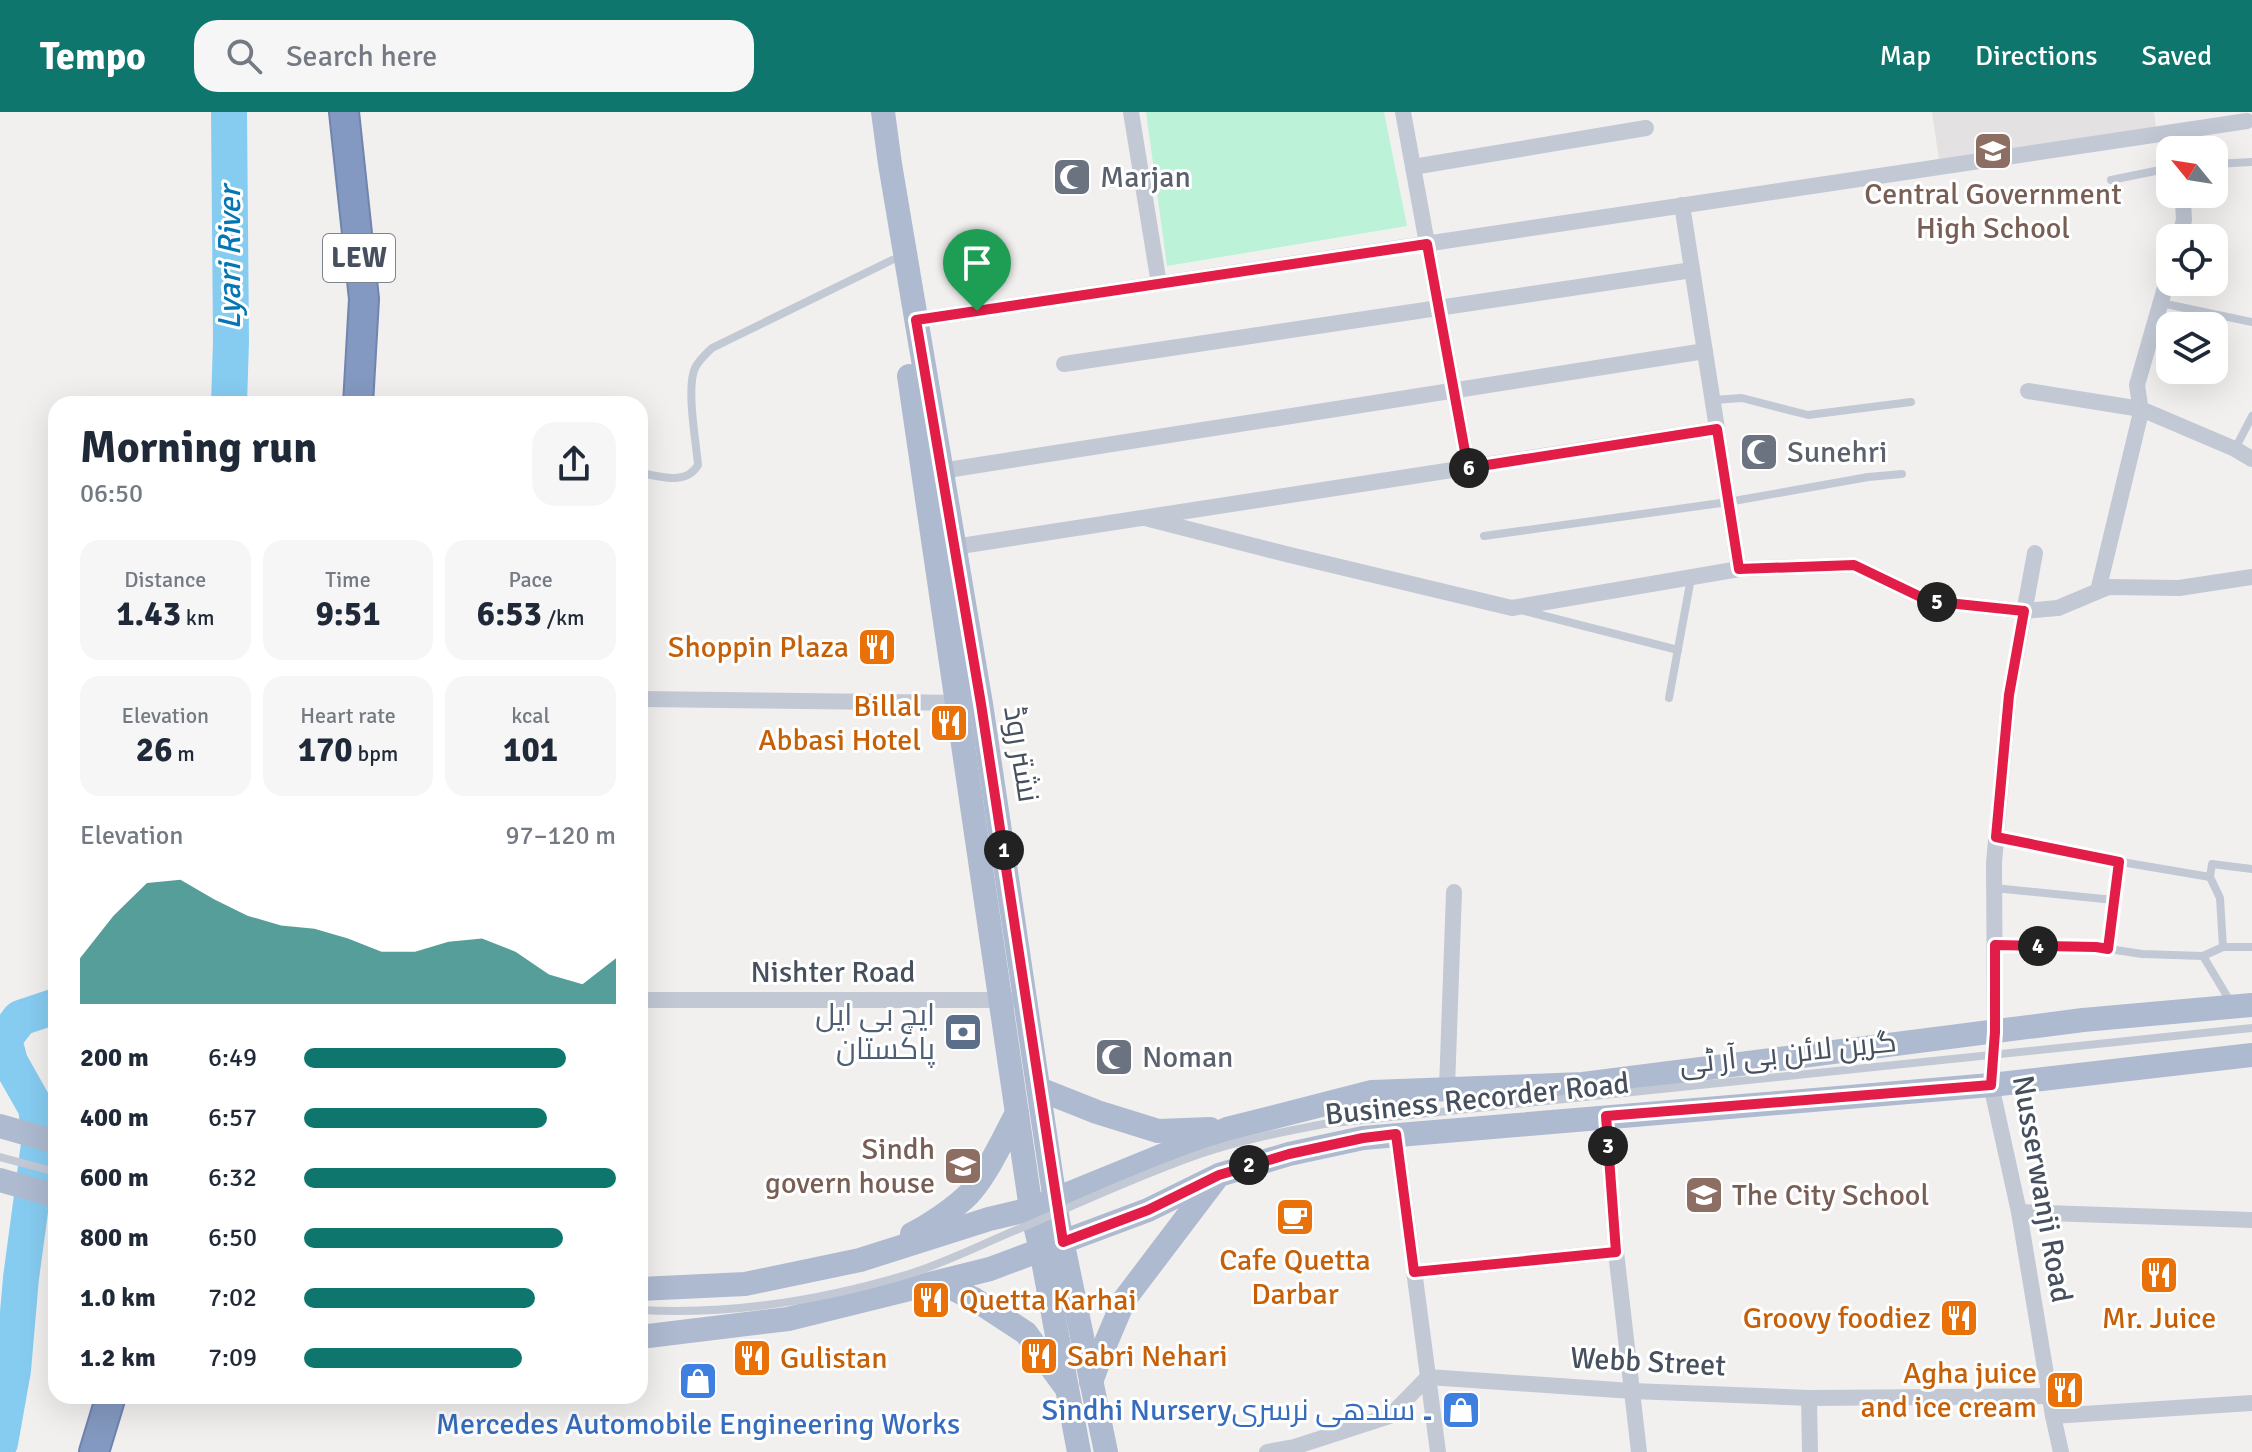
<!DOCTYPE html>
<html lang="en">
<head>
<meta charset="utf-8">
<style>
	:root { --surface:#fff; --page:#f6f6f7; --text:#1f2937; --muted:#747a83; --accent:#0f766e }
	body { margin:0; font-family:Signika,Cairo,sans-serif; background:var(--page); color:var(--text); height:100vh; display:flex; flex-direction:column; font-size:30px; white-space:nowrap }
	* { box-sizing:border-box; margin:0 }
	p { font-size:26px; color:var(--muted) }
	.icon { flex:none; width:44px; height:44px; fill:none; stroke:currentColor; stroke-width:2; stroke-linecap:round; stroke-linejoin:round }
	.map { position:relative; flex:1; overflow:hidden }
	.sheet { position:absolute; left:48px; top:284px; width:600px; height:1008px; display:flex; flex-direction:column; background:var(--surface); border-radius:24px; box-shadow:0 8px 32px #0002 }
	.sheet>* { flex:none }
	.needle { width:52px; rotate:300deg }
	.buttons { position:absolute; left:2156px; top:24px; display:grid; gap:16px }
	.buttons a { display:grid; place-items:center; width:72px; height:72px; border-radius:16px; background:var(--surface); box-shadow:0 8px 32px #0002; font-size:40px }
	.pin { position:absolute; display:grid; place-items:center; width:68px; height:68px; color:#fff; margin:-82px -34px; border-radius:50% 50% 50% 0; rotate:-45deg; box-shadow:0 0 8px #0007 }
	.pin .icon { rotate:45deg }
	.km { position:absolute; width:40px; height:40px; margin:-20px; border-radius:50%; background:#222; color:#fff; font-size:22px; line-height:40px; text-align:center }
	.round { display:grid; place-items:center; flex:none; width:84px; height:84px; border-radius:24px; background:var(--page) }
	.head { display:flex; align-items:center; justify-content:space-between; height:136px; padding:0 32px }
	h1 { font-size:44px; font-weight:800; line-height:60px }
	.metrics { display:grid; grid-template-columns:repeat(3,1fr); gap:12px; height:136px; padding:8px 32px }
	.metrics div { display:grid; align-content:center; border-radius:20px; background:var(--page); text-align:center }
	.metrics b { font-size:34px; font-weight:800 }
	.metrics small { font-size:22px; font-weight:400 }
	.metrics p { font-size:22px }
	.chart { height:224px; padding:16px 32px }
	.chart p { display:flex; justify-content:space-between }
	.chart svg { width:100%; height:144px; margin-top:8px; fill:var(--accent); opacity:.7 }
	ul { padding:0 32px; list-style:none; font-size:26px }
	li { display:grid; grid-template-columns:128px 96px 1fr; align-items:center; height:60px }
	li i { height:20px; border-radius:10px; background:var(--accent) }
	header { display:flex; align-items:center; gap:48px; box-sizing:border-box; height:112px; padding:0 40px; background:var(--accent); color:#fff }
	header strong { font-size:38px }
	nav { display:flex; gap:44px; margin-inline-start:auto; font-size:28px }
	.search { width:560px; height:72px; background:var(--page); display:flex; align-items:center; gap:20px; box-sizing:border-box; padding:0 28px; border-radius:24px; color:var(--muted); font-size:30px }
	.map>svg:first-child { display:block }
	.education { fill:#e3e1e1 }
	.green { fill:#bcf2d8 }
	.lines { fill:none; stroke-linecap:round; stroke-linejoin:round }
	.river { stroke:#86ccf1; stroke-width:36 }
	.motorway-casing { stroke:#7084ad; stroke-width:32 }
	.service { stroke:#c2c9d5; stroke-width:8 }
	.minor { stroke:#c2c9d5; stroke-width:16 }
	.primary { stroke:#aebad0; stroke-width:24 }
	.motorway { stroke:#8499c1; stroke-width:28 }
	.service-bridge { stroke:#c2c9d5; stroke-width:8 }
	.route-casing { stroke:#fff; stroke-width:16 }
	.route { stroke:#e11d48; stroke-width:10 }
	.labels { text-anchor:middle; dominant-baseline:central; stroke-width:6; stroke-linejoin:round; paint-order:stroke }
	.shield { fill:#fff; stroke:#7e848e; stroke-width:2 }
	.shield-label { font-size:28px; font-weight:bold; fill:#46505e }
	.worship-label { font-size:30px; fill:#5b616d; stroke:#fff; text-anchor:start }
	.education-label { font-size:30px; fill:#785e54; stroke:#fff }
	.food-label { font-size:30px; fill:#c56008; stroke:#fff; text-anchor:end }
	.street-label { font-size:30px; fill:#46505e; stroke:#fff }
	.service-label { font-size:30px; fill:#4e5e75; stroke:#fff; text-anchor:end }
	.shop-label { font-size:30px; fill:#366cbe; stroke:#fff; text-anchor:end }
	.water-label { font-size:32px; font-style:italic; fill:#0476b4; stroke:#fff }
</style>
</head>
<body>
<header>
<strong>Tempo</strong>
<div class="search"><svg class="icon" aria-label="search" viewBox="0 0 24 24"><circle cx="10" cy="10" r="6"/><path d="M15 15l6 6"/></svg>Search here</div>
<nav><a>Map</a><a>Directions</a><a>Saved</a></nav>
</header>
<div class="map">
<svg width="2252" height="1340" viewBox="0 0 2252 1340">
	<rect width="100%" height="100%" fill="#f2f0ef"/>
	<polygon class="education" points="1932,0 2154,0 2157,23 1940,55"/>
	<polygon class="green" points="1146,0 1384,0 1407,114 1167,154"/>
	<g class="lines">
		<g class="river">
			<polyline points="229,0 231,229 229,292"/>
			<polyline points="0,1331 13,1258 21,1166 40,1025 36,996 10,950 4,927 20,906 56,894"/>
		</g>
		<defs>
			<g id="motorway">
				<polyline points="344,0 364,187 358,292"/>
				<polyline points="94,1340 111,1284"/>
			</g>
		</defs>
		<use href="#motorway" class="motorway-casing"/>
		<g class="service">
			<polyline points="2214,52 2252,50"/>
			<polyline points="2111,68 2170,56"/>
			<polyline points="2161,191 2252,210"/>
			<polyline points="1713,288 1742,286 1808,303 1911,290"/>
			<polyline points="2235,337 2252,304"/>
			<path d="M640,361C660,364 686,374 698,353C696,329 686,276 695,256C699,248 706,242 712,236L892,148"/>
			<polyline points="1484,424 1728,390 1868,365 1902,362"/>
			<polyline points="1525,499 1678,538"/>
			<polyline points="1669,586 1691,466"/>
			<polyline points="1996,725 2098,746 2210,765"/>
			<polyline points="1994,776 2114,788"/>
			<polyline points="1995,833 2096,835 2142,842 2203,844"/>
			<polyline points="2223,835 2252,835"/>
			<polyline points="2108,837 2119,750"/>
			<polyline points="2227,884 2203,844 2223,835 2220,786 2210,765 2212,752 2252,757"/>
			<polyline points="0,1045 56,1060"/>
		</g>
		<g class="minor">
			<polyline points="1131,0 1159,172"/>
			<polyline points="1403,0 1468,356"/>
			<polyline points="1413,55 1646,16"/>
			<polyline points="1682,93 1739,457"/>
			<polyline points="2179,126 2184,108 2183,90"/>
			<polyline points="916,208 2247,9"/>
			<polyline points="1064,252 1692,158"/>
			<polyline points="2028,279 2141,297 2235,337 2252,347"/>
			<polyline points="941,359 1705,239"/>
			<polyline points="1145,406 1290,443 1512,496 1739,457 1854,453 1929,489 2024,499 2058,496 2108,475 2179,476 2252,465"/>
			<polyline points="954,435 1717,317"/>
			<polyline points="2035,441 2009,583 1994,751 1995,920 1991,973 2019,1100 2053,1304 2061,1340"/>
			<polyline points="2098,479 2141,300 2137,273 2170,158"/>
			<polyline points="640,587 966,591"/>
			<polyline points="640,888 1010,888"/>
			<polyline points="1447,976 1454,780"/>
			<polyline points="1606,1004 1616,1140 1639,1340"/>
			<polyline points="1396,1022 1438,1340"/>
			<polyline points="2019,1100 2252,1108"/>
			<polyline points="1414,1160 1616,1140"/>
			<polyline points="1809,1286 1810,1340"/>
			<polyline points="2053,1304 2252,1291"/>
			<polyline points="1267,1340 1294,1335 1390,1304 1428,1265 1632,1279 1809,1286 2050,1284"/>
		</g>
		<g class="primary">
			<polyline points="883,0 890,52 981,592 1058,1109 1106,1340"/>
			<polyline points="909,264 1031,1097 1041,1138 1079,1340"/>
			<polyline points="1039,977 1097,1000 1158,1019 1210,1017"/>
			<polyline points="0,1014 56,1030"/>
			<polyline points="0,1068 56,1084"/>
			<path d="M912,1122C930,1113 955,1096 969,1082C989,1059 1003,1027 1017,1001"/>
			<polyline points="939,1170 974,1187 1026,1221 1064,1273"/>
			<polyline points="640,1177 745,1172 860,1148 989,1107 1031,1097 1227,1017 1372,980 1583,972 2083,908 2252,893"/>
			<polyline points="640,1225 788,1207 990,1157 1148,1098 1219,1063 1289,1042 1363,1026 1991,973 2252,943"/>
			<polyline points="1091,1270 1102,1240 1124,1188 1215,1068"/>
		</g>
		<use href="#motorway" class="motorway"/>
		<path class="service-bridge" d="M640,1198C730,1203 823,1188 909,1162C948,1150 984,1131 1021,1116C1080,1091 1139,1063 1200,1042C1240,1028 1282,1020 1324,1012L2252,916"/>
	</g>
	<g class="lines">
		<defs>
			<polygon id="route" points="1427,132 1468,356 1717,317 1739,457 1854,453 1929,489 2024,499 2009,583 1996,725 2119,750 2108,837 2096,835 1995,833 1995,920 1991,973 1606,1004 1616,1140 1414,1160 1396,1022 1363,1026 1289,1042 1219,1063 1148,1098 1063,1130 981,592 916,208"/>
		</defs>
		<use href="#route" class="route-casing"/>
		<use href="#route" class="route"/>
	</g>
	<defs>
		<symbol id="school-square" viewBox="-11 -11 22 22"><rect x="-9" y="-9" width="18" height="18" rx="4" fill="#8d6e63" stroke="#fff"/><path d="M0-5L7-2L0 1L-7-2ZM-4 1L0 2.5L4 1V4Q0 6-4 4Z" fill="#fff"/></symbol>
		<symbol id="mosque-square" viewBox="-11 -11 22 22"><rect x="-9" y="-9" width="18" height="18" rx="4" fill="#6b7280" stroke="#fff"/><path d="M3.5-4.9A6 6 0 1 0 3.5 4.9A5 5 0 1 1 3.5-4.9Z" fill="#fff"/></symbol>
		<symbol id="restaurant-square" viewBox="-11 -11 22 22"><rect x="-9" y="-9" width="18" height="18" rx="4" fill="#e8710a" stroke="#fff"/><path d="M-5-6h1v4h1v-4h1v4h1v-4h1v5L-1.5 .5V6h-2V.5L-5-1ZM5-6V6H3V1.5H1.5Q1.5-4 5-6Z" fill="#fff"/></symbol>
		<symbol id="bank-square" viewBox="-11 -11 22 22"><rect x="-9" y="-9" width="18" height="18" rx="4" fill="#5c6f8a" stroke="#fff"/><path d="M-6-4H6V4H-6ZM0-2.3a2.3 2.3 0 1 0 0 4.6a2.3 2.3 0 1 0 0-4.6Z" fill="#fff"/></symbol>
		<symbol id="university-square" viewBox="-11 -11 22 22"><rect x="-9" y="-9" width="18" height="18" rx="4" fill="#8d6e63" stroke="#fff"/><path d="M0-5L7-2L0 1L-7-2ZM-4 1L0 2.5L4 1V4Q0 6-4 4Z" fill="#fff"/></symbol>
		<symbol id="cafe-square" viewBox="-11 -11 22 22"><rect x="-9" y="-9" width="18" height="18" rx="4" fill="#e8710a" stroke="#fff"/><path d="M-5.5-4.5H6V0H3Q3 3.5 0 3.5H-2.5Q-5.5 3.5-5.5 0ZM3-3.2v2h1.7v-2ZM-6 4.5H4V6H-6Z" fill="#fff"/></symbol>
		<symbol id="shop-square" viewBox="-11 -11 22 22"><rect x="-9" y="-9" width="18" height="18" rx="4" fill="#3f7fe0" stroke="#fff"/><path d="M-5-2.5h2.3a2.7 3.5 0 0 1 5.4 0H5L5.5 6h-11ZM-1.5-2.5h3a1.5 2.3 0 0 0-3 0Z" fill="#fff"/></symbol>
	</defs>
	<g fill-rule="evenodd">
		<use href="#school-square" x="1971" y="17" width="44" height="44"/>
		<use href="#mosque-square" x="1050" y="43" width="44" height="44"/>
		<use href="#mosque-square" x="1737" y="318" width="44" height="44"/>
		<use href="#restaurant-square" x="855" y="513" width="44" height="44"/>
		<use href="#restaurant-square" x="927" y="589" width="44" height="44"/>
		<use href="#bank-square" x="941" y="898" width="44" height="44"/>
		<use href="#mosque-square" x="1092" y="923" width="44" height="44"/>
		<use href="#university-square" x="941" y="1032" width="44" height="44"/>
		<use href="#school-square" x="1682" y="1061" width="44" height="44"/>
		<use href="#cafe-square" x="1273" y="1083" width="44" height="44"/>
		<use href="#restaurant-square" x="2137" y="1141" width="44" height="44"/>
		<use href="#restaurant-square" x="909" y="1166" width="44" height="44"/>
		<use href="#restaurant-square" x="1937" y="1184" width="44" height="44"/>
		<use href="#restaurant-square" x="1017" y="1222" width="44" height="44"/>
		<use href="#restaurant-square" x="730" y="1224" width="44" height="44"/>
		<use href="#shop-square" x="676" y="1247" width="44" height="44"/>
		<use href="#restaurant-square" x="2043" y="1256" width="44" height="44"/>
		<use href="#shop-square" x="1439" y="1276" width="44" height="44"/>
	</g>
	<g class="labels">
		<rect class="shield" x="323" y="122" width="72" height="48" rx="6"/>
		<g class="shield-label">
			<text x="359" y="146">LEW</text>
		</g>
		<g class="worship-label">
			<text x="1100" y="65">Marjan</text>
			<text x="1787" y="340">Sunehri</text>
			<text x="1142" y="945">Noman</text>
		</g>
		<g class="education-label">
			<text x="1993" y="82">Central Government<tspan x="1993" dy="34">High School</tspan></text>
			<text x="935" y="1037" text-anchor="end">Sindh<tspan x="935" dy="34">govern house</tspan></text>
			<text x="1732" y="1083" text-anchor="start">The City School</text>
		</g>
		<g class="food-label">
			<text x="849" y="535">Shoppin Plaza</text>
			<text x="921" y="594">Billal<tspan x="921" dy="34">Abbasi Hotel</tspan></text>
			<text x="1295" y="1148" text-anchor="middle">Cafe Quetta<tspan x="1295" dy="34">Darbar</tspan></text>
			<text x="959" y="1188" text-anchor="start">Quetta Karhai</text>
			<text x="1931" y="1206">Groovy foodiez</text>
			<text x="2159" y="1206" text-anchor="middle">Mr. Juice</text>
			<text x="1067" y="1244" text-anchor="start">Sabri Nehari</text>
			<text x="780" y="1246" text-anchor="start">Gulistan</text>
			<text x="2037" y="1261">Agha juice<tspan x="2037" dy="34">and ice cream</tspan></text>
		</g>
		<g class="street-label">
			<text transform="translate(1021 642) rotate(81)">نشتر روڈ</text>
			<text x="833" y="860">Nishter Road</text>
			<text transform="translate(1788 941) rotate(-6)">گرین لائن بی آر ٹی</text>
			<text transform="translate(1477 987) rotate(-6)">Business Recorder Road</text>
			<text transform="translate(2042 1077) rotate(80)">Nusserwanji Road</text>
			<text transform="translate(1648 1250) rotate(3)">Webb Street</text>
		</g>
		<g class="service-label">
			<text x="935" y="903">ایچ بی ایل<tspan x="935" dy="34">پاکستان</tspan></text>
		</g>
		<g class="shop-label">
			<text x="1433" y="1298">Sindhi Nursery۔ سندھی نرسری</text>
			<text x="698" y="1312" text-anchor="middle">Mercedes Automobile Engineering Works</text>
		</g>
		<g class="water-label">
			<text transform="translate(229 146) rotate(-90)">Lyari River</text>
		</g>
	</g>
</svg>
<div class="buttons">
<a><svg class="needle" viewBox="-14 -14 28 28"><path d="M0-13l5 13h-10z" fill="#e53935"/><path d="M0 13l5-13h-10z" fill="#747a83"/></svg></a>
<a><svg class="icon" aria-label="locate" viewBox="0 0 24 24"><circle cx="12" cy="12" r="6"/><path d="M12 2v4M12 18v4M2 12h4M18 12h4"/></svg></a>
<a><svg class="icon" aria-label="layers" viewBox="0 0 24 24"><path d="M12 4l9 5-9 5-9-5zM3 14l9 5 9-5"/></svg></a>
</div>
<div class="pin" style="left:977px;top:199px;background:#1e9e55"><svg class="icon" aria-label="arrive" viewBox="0 0 24 24"><path d="M6 21V4h12l-3 4 3 4H6"/></svg></div>
<b class="km" style="left:1004px;top:738px">1</b>
<b class="km" style="left:1249px;top:1053px">2</b>
<b class="km" style="left:1608px;top:1034px">3</b>
<b class="km" style="left:2038px;top:834px">4</b>
<b class="km" style="left:1937px;top:490px">5</b>
<b class="km" style="left:1469px;top:356px">6</b>
<section class="sheet">
<div class="head"><div><h1>Morning run</h1><p>06:50</p></div><a class="round"><svg class="icon" aria-label="share" viewBox="0 0 24 24"><path d="M12 15V3M7 8l5-5 5 5M5 13v7h14v-7"/></svg></a></div>
<div class="metrics">
<div><p>Distance</p><b>1.43<small> km</small></b></div>
<div><p>Time</p><b>9:51</b></div>
<div><p>Pace</p><b>6:53<small> /km</small></b></div>
</div>
<div class="metrics">
<div><p>Elevation</p><b>26<small> m</small></b></div>
<div><p>Heart rate</p><b>170<small> bpm</small></b></div>
<div><p>kcal</p><b>101</b></div>
</div>
<div class="chart"><p><span>Elevation</span>97–120 m</p>
<svg viewBox="0 0 160 44" preserveAspectRatio="none"><path d="M0 44V30L10 17L20 7L30 6L40 12L50 17L60 20L70 21L80 24L90 28L100 28L110 25L120 24L130 28L140 35L150 38L160 30V44z"/></svg>
</div>
<ul>
<li><b>200 m</b>6:49<i style="width:84%"></i></li>
<li><b>400 m</b>6:57<i style="width:78%"></i></li>
<li><b>600 m</b>6:32<i style="width:100%"></i></li>
<li><b>800 m</b>6:50<i style="width:83%"></i></li>
<li><b>1.0 km</b>7:02<i style="width:74%"></i></li>
<li><b>1.2 km</b>7:09<i style="width:70%"></i></li>
</ul>
</section>
</div>
</body>
</html>
